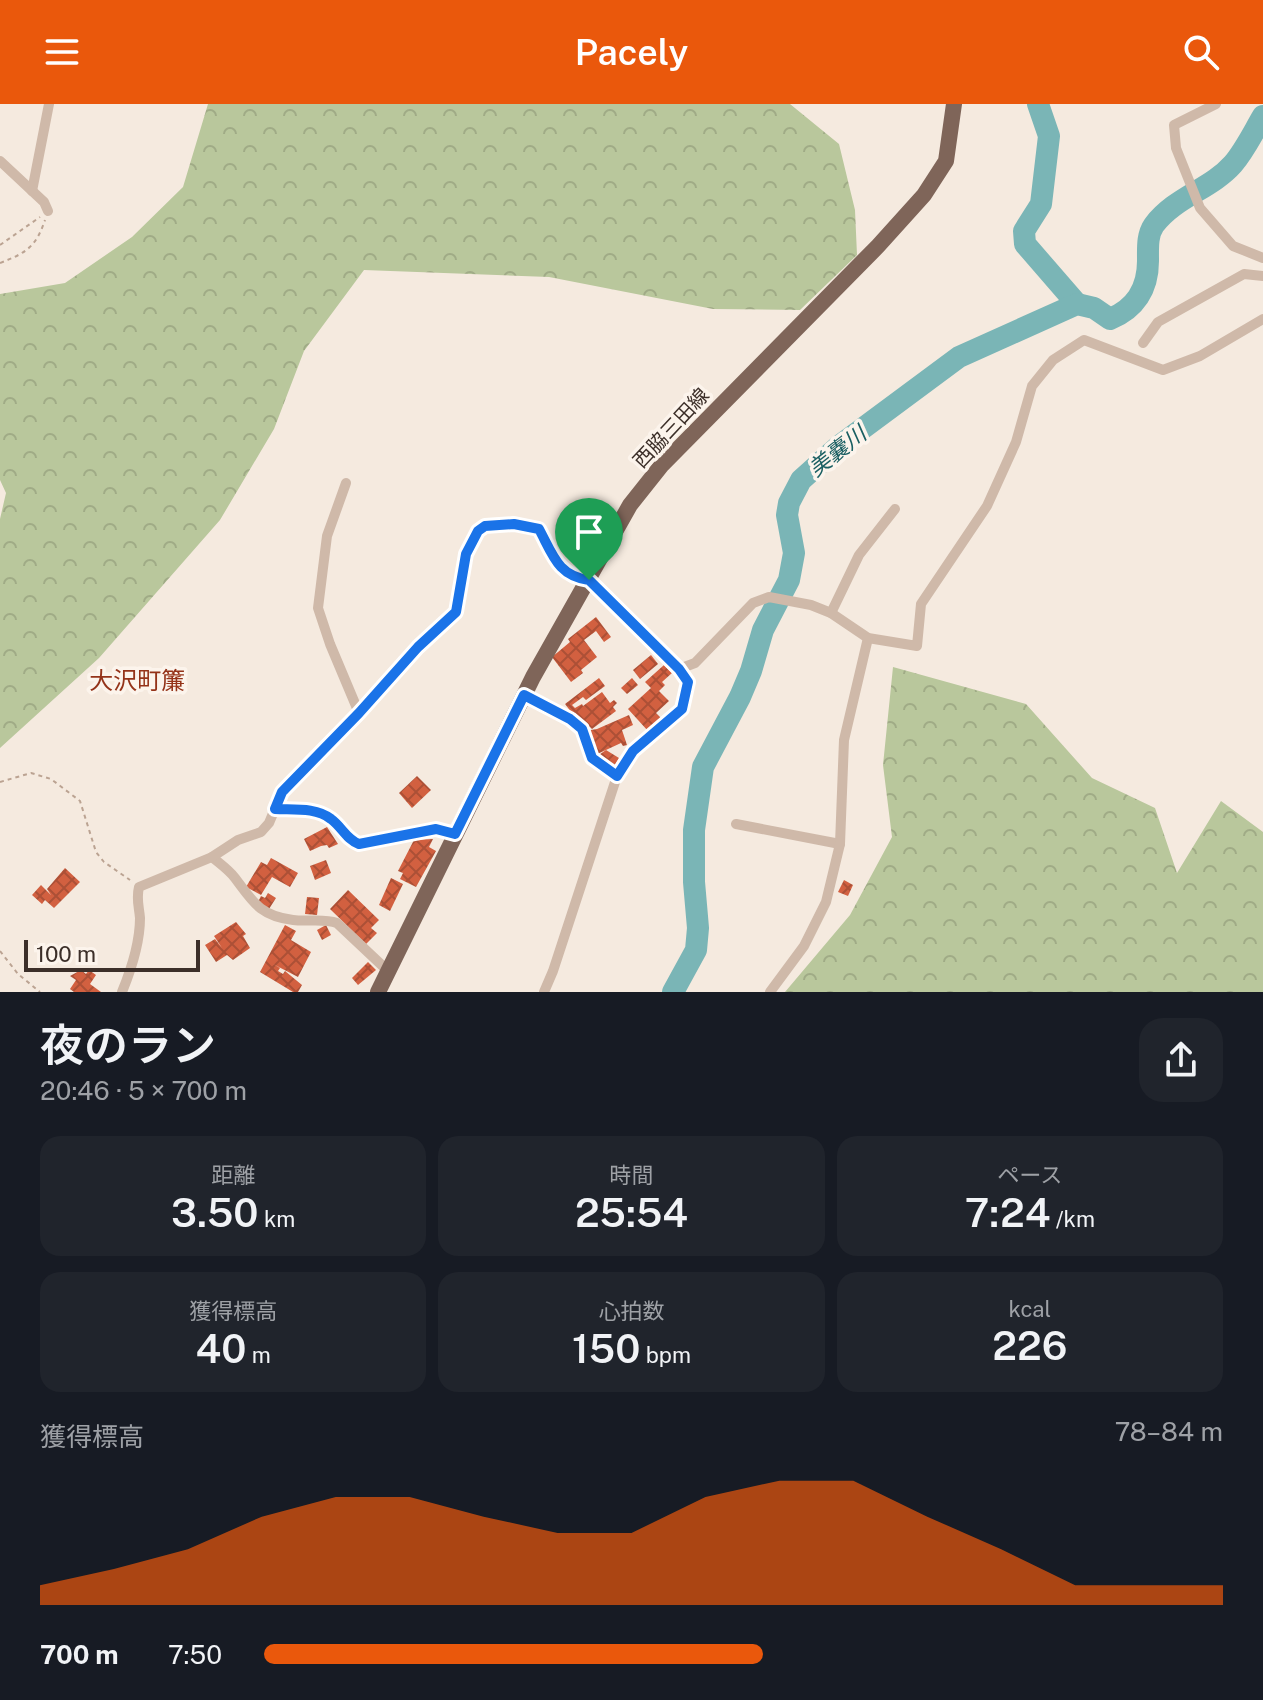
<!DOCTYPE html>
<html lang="ja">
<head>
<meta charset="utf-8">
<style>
	:root { --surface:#171b24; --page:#20242c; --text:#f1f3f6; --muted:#9ea1a6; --accent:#ea580c }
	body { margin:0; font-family:"Public Sans","Noto Sans JP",sans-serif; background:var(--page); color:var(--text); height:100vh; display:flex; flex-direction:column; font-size:30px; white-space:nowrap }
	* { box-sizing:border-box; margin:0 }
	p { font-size:26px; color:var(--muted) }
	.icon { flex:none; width:44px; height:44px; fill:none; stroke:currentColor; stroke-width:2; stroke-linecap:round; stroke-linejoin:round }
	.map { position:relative; height:888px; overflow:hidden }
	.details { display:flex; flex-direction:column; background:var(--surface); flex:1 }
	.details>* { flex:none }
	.scale { position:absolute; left:24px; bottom:20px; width:176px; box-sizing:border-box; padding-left:8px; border:4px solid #3c2f29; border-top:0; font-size:22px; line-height:28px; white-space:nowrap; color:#3c2f29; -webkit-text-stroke:6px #fcf4ec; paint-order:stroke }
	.pin { position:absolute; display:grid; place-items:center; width:68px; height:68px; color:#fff; margin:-82px -34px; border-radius:50% 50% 50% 0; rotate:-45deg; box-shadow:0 0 8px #0007 }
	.pin .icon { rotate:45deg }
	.round { display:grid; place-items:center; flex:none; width:84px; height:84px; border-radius:24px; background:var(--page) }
	.head { display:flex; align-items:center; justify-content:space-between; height:136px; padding:0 40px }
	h1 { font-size:44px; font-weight:600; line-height:60px }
	.figures { display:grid; grid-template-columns:repeat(3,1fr); gap:12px; height:136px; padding:8px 40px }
	.figures div { display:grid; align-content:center; border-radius:20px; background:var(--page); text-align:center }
	.figures b { font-size:40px; font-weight:600 }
	.figures small { font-size:22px; font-weight:400 }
	.figures p { font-size:22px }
	.chart { height:224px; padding:16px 40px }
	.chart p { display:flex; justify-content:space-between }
	.chart svg { width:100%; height:144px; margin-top:8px; fill:var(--accent); opacity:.7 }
	ul { padding:0 40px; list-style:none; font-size:26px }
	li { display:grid; grid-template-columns:128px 96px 1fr; align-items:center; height:60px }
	li i { height:20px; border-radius:10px; background:var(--accent) }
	header { display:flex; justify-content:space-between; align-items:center; height:104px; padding:0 40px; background:var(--accent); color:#fff; font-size:36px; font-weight:600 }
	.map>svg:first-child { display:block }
	.forest { fill:url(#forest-crowns) }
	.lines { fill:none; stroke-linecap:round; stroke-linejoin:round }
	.river { stroke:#7ab5b6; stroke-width:22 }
	.building { fill:url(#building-cross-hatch) }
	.path { stroke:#bba392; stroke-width:2; stroke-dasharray:4 4; stroke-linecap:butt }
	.minor { stroke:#cfb9a9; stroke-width:10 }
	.primary { stroke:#7f6559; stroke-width:16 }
	.route-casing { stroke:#fff; stroke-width:16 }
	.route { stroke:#1a73e8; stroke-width:10 }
	.labels { text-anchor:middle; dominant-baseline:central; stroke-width:7; stroke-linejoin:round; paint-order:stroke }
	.street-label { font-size:20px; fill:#3c2f29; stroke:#fcf4ec }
	.water-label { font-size:22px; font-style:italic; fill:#1a5f62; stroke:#fcf4ec }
	.quarter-label { font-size:24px; fill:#943319; stroke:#fcf4ec }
</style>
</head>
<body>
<header><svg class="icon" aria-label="menu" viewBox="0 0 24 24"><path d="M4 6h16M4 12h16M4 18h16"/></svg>Pacely<svg class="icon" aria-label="search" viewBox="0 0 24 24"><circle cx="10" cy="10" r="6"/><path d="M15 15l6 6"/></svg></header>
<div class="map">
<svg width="1263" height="888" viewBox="0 0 1263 888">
	<defs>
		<pattern id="forest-crowns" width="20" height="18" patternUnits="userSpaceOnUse" patternTransform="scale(2)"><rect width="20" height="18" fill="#b9c79c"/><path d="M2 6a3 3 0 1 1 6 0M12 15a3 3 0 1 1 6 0" fill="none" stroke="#a0ab86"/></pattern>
		<pattern id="building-cross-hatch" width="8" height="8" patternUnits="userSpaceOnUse" patternTransform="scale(2)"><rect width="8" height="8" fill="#d26040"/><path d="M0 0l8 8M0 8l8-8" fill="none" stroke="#ac5036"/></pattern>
	</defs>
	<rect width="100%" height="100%" fill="#f5eadf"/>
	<g class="forest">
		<polygon points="208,0 790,0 839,40 855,106 857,151 800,206 713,205 549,173 364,166 304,247 274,325 220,416 99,554 0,644 0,415 6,389 0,376 0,190 65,179 132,133 183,83"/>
		<polygon points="893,563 1026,600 1092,674 1155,704 1177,769 1221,697 1263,728 1263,888 785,888 850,811 892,733 883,661"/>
	</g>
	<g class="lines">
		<g class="river">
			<polyline points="1038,0 1049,32 1041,100 1024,127 1025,140 1077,200"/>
			<path d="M673,888L696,846L698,824L694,778V726L703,663L740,593L751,567L763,526L789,476L794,449L787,411L789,399L801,376L839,342L959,253L1077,200L1094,204L1110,215C1135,205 1148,185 1148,157C1148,144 1147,131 1154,121C1175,93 1211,85 1233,60C1245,46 1254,27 1263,12"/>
		</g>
	</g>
	<g class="building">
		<polygon points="596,513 611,533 604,538 596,527 584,536 597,553 581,566 583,569 571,578 552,553 570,538 568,535"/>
		<polygon points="651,551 658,560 640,575 633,566"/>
		<polygon points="664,561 672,569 662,578 665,581 659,587 669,597 656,609 662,615 648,627 628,605 651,584 645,578"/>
		<polygon points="599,574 605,582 586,596 583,593 572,601 575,604 582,600 583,602 602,588 610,599 614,596 617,599 613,603 616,607 592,625 590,623 585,626 565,600"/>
		<polygon points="632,574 638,581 627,590 621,584"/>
		<polygon points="629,611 633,621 622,626 627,641 623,642 621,639 593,652 585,627 597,625"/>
		<polygon points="606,646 619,654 614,663 596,653"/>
		<polygon points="417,672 431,686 412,704 399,689"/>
		<polygon points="327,723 338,740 329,744 327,741 321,742 310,747 304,735"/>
		<polygon points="433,735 429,743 436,747 416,783 400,775 403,769 398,767 414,736"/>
		<polygon points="271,754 298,769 290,783 272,773 261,791 246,783 261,758 267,761"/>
		<polygon points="326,756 331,769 315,776 310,762"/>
		<polygon points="65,764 80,778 54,804 45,796 42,800 32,791 41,781 51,791 47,785"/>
		<polygon points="391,774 403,780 390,807 379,801"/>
		<polygon points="844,776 853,781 848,792 838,788"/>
		<polygon points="348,786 379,816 371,824 377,829 366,840 330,805"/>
		<polygon points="268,789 276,794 269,805 258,798 261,792 265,794"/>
		<polygon points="307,793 319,794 317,811 305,810"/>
		<polygon points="236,818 246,830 243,832 250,844 233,856 227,851 216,858 205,841 215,835 222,844 214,832"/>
		<polygon points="285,821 296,827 291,836 311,848 298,873 273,860 280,864 278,867 283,870 285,867 302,881 298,888 293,888 260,868"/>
		<polygon points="326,821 331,831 322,836 317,826"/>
		<polygon points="368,858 376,866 358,881 352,874"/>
		<polygon points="81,866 86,870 89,866 96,871 90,880 101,888 74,888 70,885 76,876 70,872"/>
	</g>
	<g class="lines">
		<g class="path">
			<polyline points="0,141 40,113"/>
			<path d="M0,159C26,149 36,143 45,116"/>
			<polyline points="0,678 31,669 51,675 80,697 96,748 104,758 130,776"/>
			<polyline points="0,847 18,870 40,888"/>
		</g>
		<g class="minor">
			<polyline points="1216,0 1174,21 1176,44 1200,104 1233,142 1263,154"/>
			<polyline points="0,57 44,98 48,107"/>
			<polyline points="32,87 49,0"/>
			<polyline points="1143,239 1158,218 1244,170 1263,172"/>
			<polyline points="346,379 327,432 318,504 330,540 359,609"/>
			<polyline points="831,509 859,451 895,405"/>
			<polyline points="524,591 570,615 582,625 592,654 617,672"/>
			<path d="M275,705C293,706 316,703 331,715C342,722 346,735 359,740L436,725L455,730"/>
			<polyline points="736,720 840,740"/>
			<path d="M212,753C219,759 229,766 235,774C253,798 260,812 293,816C308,818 323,814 337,819L388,867"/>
			<path d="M122,888C131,866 140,837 140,814C139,802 136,795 139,783L212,753L238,736L261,728L269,719L282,688L359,609L418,543L456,508L466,450L478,427L485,422L514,420L539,425C553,451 558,472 589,476L679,565L695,559L753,499L769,493L811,501L831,509L868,534L917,542L921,500L987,402L1016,338L1032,282L1053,256L1084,236L1163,266L1200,252L1263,215"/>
			<polyline points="544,888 553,867 617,672 633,647 682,605 688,578 679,565"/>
			<polyline points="770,888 804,842 826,798 840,740 844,636 868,534"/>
		</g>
		<polyline class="primary" points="378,888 533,573 630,401 661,362 878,142 924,91 946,57 954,0"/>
	</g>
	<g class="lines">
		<defs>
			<path id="route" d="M514,420L539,425C553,451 558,472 589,476L679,565L688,578L682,605L633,647L617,672L592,654L582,625L570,615L524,591L455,730L436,725L359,740C346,735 342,723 331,715C316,703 293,706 275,705L282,688L359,609L418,543L456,508L466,450L478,427L485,422Z"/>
		</defs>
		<use href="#route" class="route-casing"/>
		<use href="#route" class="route"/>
	</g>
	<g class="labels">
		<g class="street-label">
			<text transform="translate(671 324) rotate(-47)">西脇三田線</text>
		</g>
		<g class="water-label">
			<text transform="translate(837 347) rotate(-38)">美嚢川</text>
		</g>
		<g class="quarter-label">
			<text x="137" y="576">大沢町簾</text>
		</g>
	</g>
</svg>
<div class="scale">100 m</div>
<div class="pin" style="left:589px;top:476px;background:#1e9e55"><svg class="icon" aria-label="arrive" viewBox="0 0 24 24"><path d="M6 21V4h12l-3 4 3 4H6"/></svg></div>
</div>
<section class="details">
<div class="head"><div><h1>夜のラン</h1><p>20:46 · 5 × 700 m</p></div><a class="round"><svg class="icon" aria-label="share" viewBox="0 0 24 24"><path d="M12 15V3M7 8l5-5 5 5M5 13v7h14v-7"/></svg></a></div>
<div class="figures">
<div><p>距離</p><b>3.50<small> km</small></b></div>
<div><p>時間</p><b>25:54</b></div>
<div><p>ペース</p><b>7:24<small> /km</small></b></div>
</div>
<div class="figures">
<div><p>獲得標高</p><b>40<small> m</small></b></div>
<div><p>心拍数</p><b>150<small> bpm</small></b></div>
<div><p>kcal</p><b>226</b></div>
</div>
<div class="chart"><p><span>獲得標高</span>78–84 m</p>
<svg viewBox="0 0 160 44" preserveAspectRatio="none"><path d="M0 44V38L10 33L20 27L30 17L40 11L50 11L60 17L70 22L80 22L90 11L100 6L110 6L120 17L130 27L140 38L150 38L160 38V44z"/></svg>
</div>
<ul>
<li><b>700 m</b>7:50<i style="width:52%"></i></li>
</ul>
</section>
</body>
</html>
